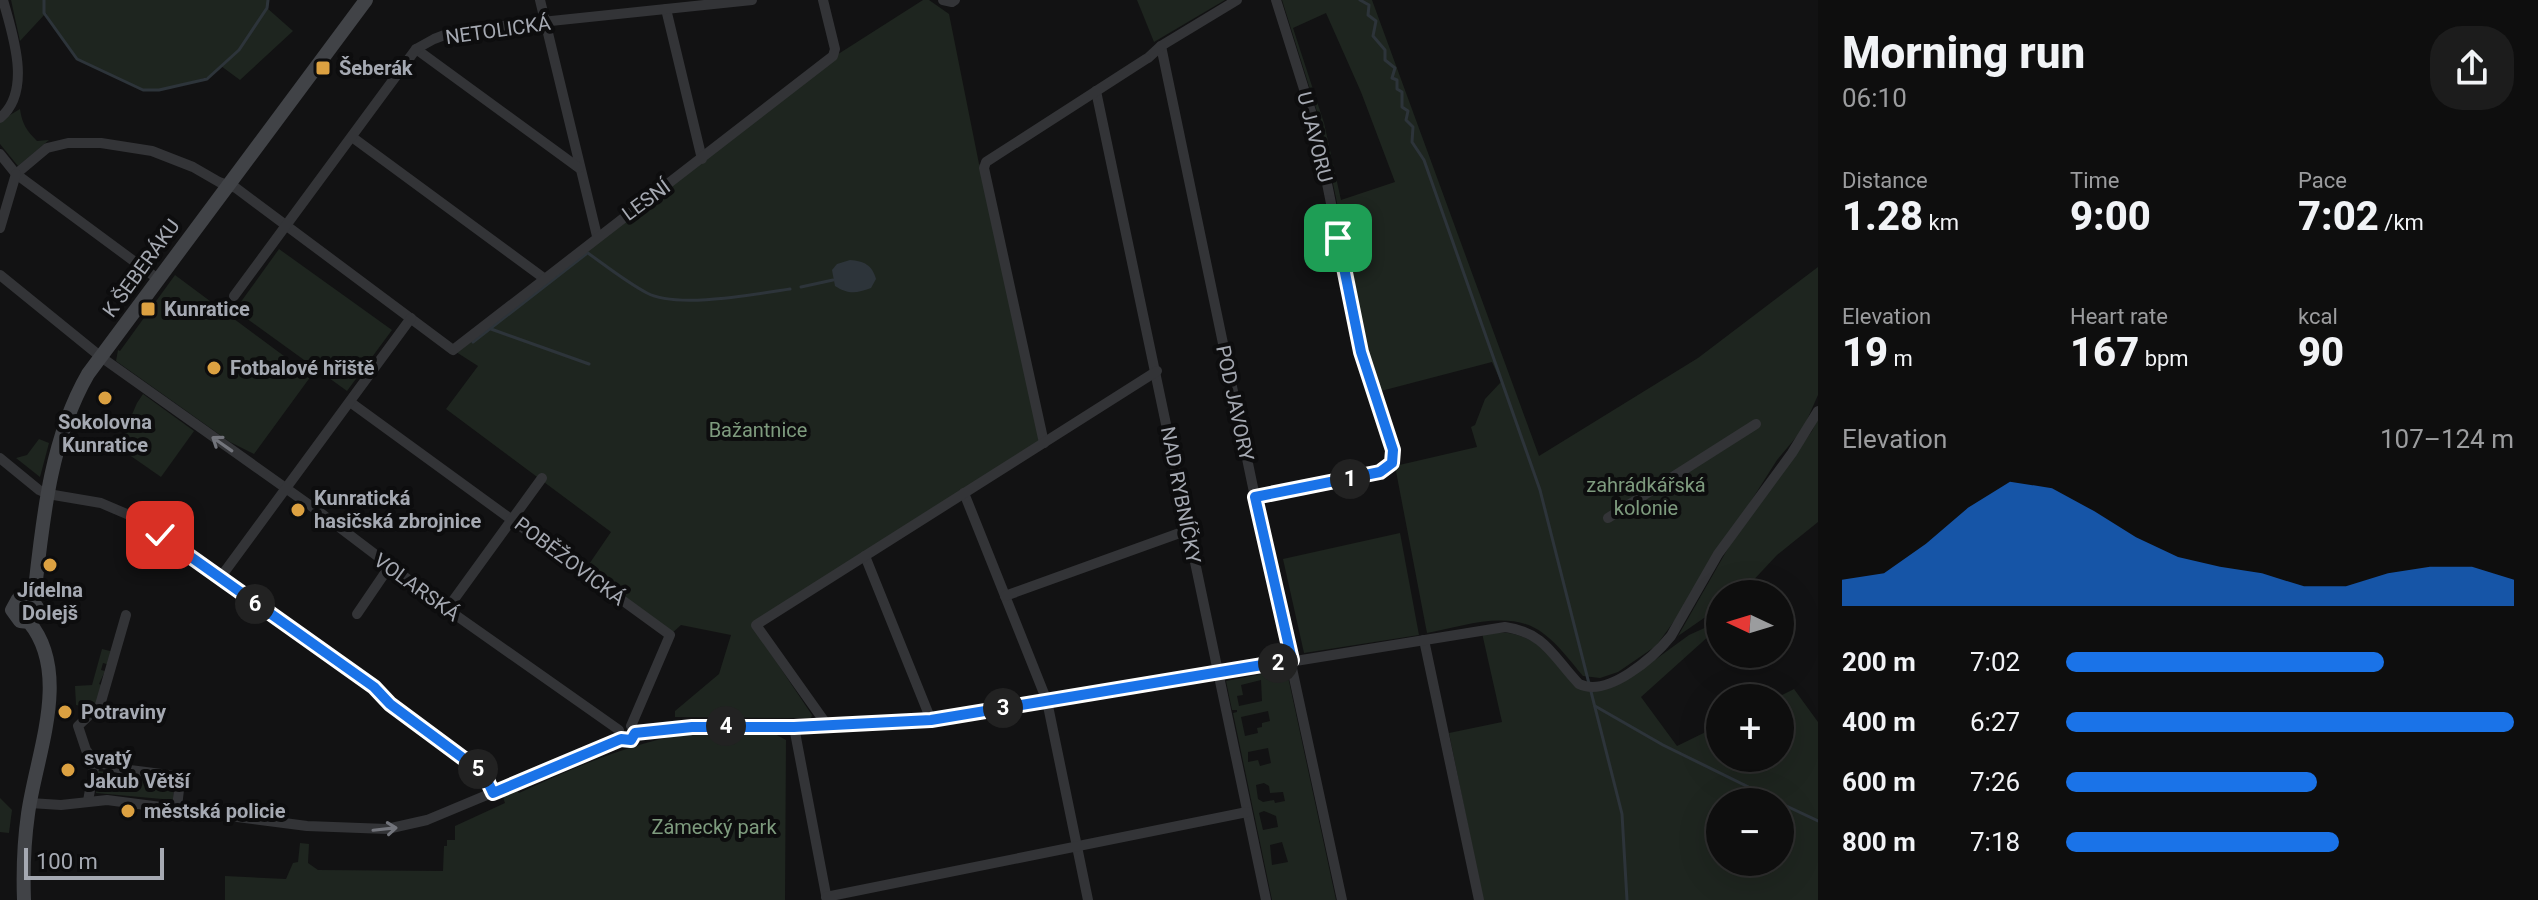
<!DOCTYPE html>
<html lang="en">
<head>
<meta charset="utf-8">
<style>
	:root { --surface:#0e0e0e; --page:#1c1c1c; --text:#f1f3f6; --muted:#9b9c9e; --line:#2e2e2e; --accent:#1a73e8 }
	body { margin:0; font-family:Roboto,sans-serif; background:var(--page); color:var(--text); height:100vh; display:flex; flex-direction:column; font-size:30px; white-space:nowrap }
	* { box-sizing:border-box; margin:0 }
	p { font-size:26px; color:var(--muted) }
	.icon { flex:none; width:44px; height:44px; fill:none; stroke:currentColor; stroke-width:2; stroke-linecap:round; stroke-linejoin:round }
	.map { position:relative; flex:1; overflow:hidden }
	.sheet { display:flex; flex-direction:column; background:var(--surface); width:720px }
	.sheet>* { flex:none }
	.needle { width:52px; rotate:274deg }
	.buttons { position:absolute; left:1706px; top:580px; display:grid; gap:16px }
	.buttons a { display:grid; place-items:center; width:88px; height:88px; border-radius:50%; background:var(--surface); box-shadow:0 8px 32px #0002,0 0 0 2px var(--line); font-size:40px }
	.scale { position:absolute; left:24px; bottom:20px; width:140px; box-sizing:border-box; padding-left:8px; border:4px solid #a5a9b2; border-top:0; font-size:22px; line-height:28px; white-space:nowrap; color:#a5a9b2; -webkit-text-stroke:6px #0d0d0e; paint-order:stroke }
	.pin { position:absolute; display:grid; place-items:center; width:68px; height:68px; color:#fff; margin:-34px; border-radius:16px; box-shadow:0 4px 12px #0006 }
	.km { position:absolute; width:40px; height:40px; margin:-20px; border-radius:50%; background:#222; color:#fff; font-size:22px; line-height:40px; text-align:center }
	.round { display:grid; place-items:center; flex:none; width:84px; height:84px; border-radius:32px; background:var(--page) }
	.headline { display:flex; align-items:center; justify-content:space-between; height:136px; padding:0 24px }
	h1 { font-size:44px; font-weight:800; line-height:60px }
	.figures { display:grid; grid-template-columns:repeat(3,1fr); gap:12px; height:136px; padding:8px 24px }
	.figures div { display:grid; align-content:center }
	.figures b { font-size:40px; font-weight:800 }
	.figures small { font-size:22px; font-weight:400 }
	.figures p { font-size:22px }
	.chart { height:224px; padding:16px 24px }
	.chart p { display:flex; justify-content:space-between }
	.chart svg { width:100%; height:144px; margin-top:8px; fill:var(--accent); opacity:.7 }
	ul { padding:0 24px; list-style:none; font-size:26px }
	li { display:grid; grid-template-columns:128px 96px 1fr; align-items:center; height:60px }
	li i { height:20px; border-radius:10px; background:var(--accent) }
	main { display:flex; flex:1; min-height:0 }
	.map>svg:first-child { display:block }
	.green { fill:#1e251f; fill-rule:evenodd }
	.water { fill:#2d343a }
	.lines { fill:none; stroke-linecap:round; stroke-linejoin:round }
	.stream { stroke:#2d343a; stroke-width:3 }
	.street { stroke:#333437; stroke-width:10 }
	.secondary { stroke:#414347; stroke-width:14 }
	.oneway { stroke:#72747b }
	.route-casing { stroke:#fff; stroke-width:16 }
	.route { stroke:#1a73e8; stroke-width:10 }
	.poi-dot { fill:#dca141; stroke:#0d0d0e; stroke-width:3 }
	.labels { text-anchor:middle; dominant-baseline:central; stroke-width:8; stroke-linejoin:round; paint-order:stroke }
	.street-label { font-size:20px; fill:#a5a9b2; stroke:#0d0d0e }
	.poi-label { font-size:20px; font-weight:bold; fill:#a5a9b2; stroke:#0d0d0e; text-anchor:start }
	.park-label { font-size:20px; fill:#7e9b7e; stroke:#0d0d0e }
</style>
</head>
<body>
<main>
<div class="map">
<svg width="1818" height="900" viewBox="0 0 1818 900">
	<rect width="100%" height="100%" fill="#121213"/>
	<g class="green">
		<polygon points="11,0 268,0 267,8 293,31 240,80 221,66 209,77 159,90 143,90 77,59 51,23 46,13 20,41"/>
		<polygon points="923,0 929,0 949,14 979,164 984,168 1044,443 753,627 812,715 811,718 675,717 675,711 719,674 731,635 681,625 670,635 583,573 611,532 446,409 478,366 453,350 832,58"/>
		<polygon points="1137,0 1225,0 1154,42"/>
		<path d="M1282,0H1372L1539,456L1698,358L1818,267V395L1803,429L1777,460L1680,613L1656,646L1618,672L1600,678L1583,676C1571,662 1559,645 1544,634C1512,608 1464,626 1427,633L1395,466L1477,447L1471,427L1475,425L1485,399L1501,382L1492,362L1381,391L1367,347L1320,121ZM1326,13L1361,92L1395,182L1341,200L1324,123L1293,28Z"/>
		<path d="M20,109C22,124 27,131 37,141L49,140L18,166L0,144V121Z"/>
		<polygon points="279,249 392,330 347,391 235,310"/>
		<polygon points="175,275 311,376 254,454 230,442 116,361 118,350 120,351"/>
		<polygon points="143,394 194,431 161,477 118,447 137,403"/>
		<polygon points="1818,418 1818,522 1777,555 1747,587 1738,594 1720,594 1720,607 1678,636 1735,536 1812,431"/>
		<polygon points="39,439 49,443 40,477 16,458 27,455"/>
		<polygon points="1400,533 1419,635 1304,653 1283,559"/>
		<path d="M1720,621V626L1641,697L1677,746L1720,725V758H1780V698H1776L1794,689L1818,722V900H1483L1449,733L1502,722L1482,633C1515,628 1540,640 1560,667C1569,679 1573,688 1588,691L1652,662L1689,635ZM1720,802H1780V862H1720Z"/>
		<polygon points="102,649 114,652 110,665 103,663 101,670 105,671 99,684 104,686 97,703 91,708 76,705 75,686 92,685"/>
		<path d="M1288,669L1287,672L1336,900H1272L1233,713L1237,712V710H1232L1226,681ZM1261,680L1262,701L1239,706L1237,696L1243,695L1241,685ZM1268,711L1270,721L1262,723V727L1257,728L1258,733L1245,736L1241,717ZM1268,748L1271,763L1260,766L1258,760L1248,762V752ZM1264,783L1269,786L1270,793L1283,792L1285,801L1275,803L1274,800L1263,802L1258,799L1256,785ZM1264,811L1276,816L1278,827L1263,830L1259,813ZM1282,842L1288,862L1272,865L1270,845Z"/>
		<path d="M701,731L773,733L786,740L785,900H225V876L286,879L293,863L298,862L300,843L309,844L308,863L318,870L443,871L444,846H447V840H455V826L505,803L503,797L517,790L519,793C577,766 638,740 701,731Z"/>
		<polygon points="98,771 169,779 174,784 173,800 96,793"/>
		<polygon points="0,798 12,810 9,833 0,832"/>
	</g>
	<path class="water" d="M850,260C864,261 872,265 876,279L871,288C857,293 849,295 835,286L832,270L837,264Z"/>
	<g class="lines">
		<g class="stream">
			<polyline points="44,0 44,13 77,59 143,90 159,90 207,79 239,50 267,8 268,0"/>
			<polyline points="1360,0 1369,5 1368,15 1376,21 1373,36 1385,50 1385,60 1395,68 1392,78 1397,80 1397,89 1402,92 1402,107 1408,111 1406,120 1413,127 1412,142 1424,160 1540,490 1622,814 1627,900"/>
			<path d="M585,251C605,265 626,282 647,293C677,309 755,294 790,289"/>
			<polyline points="801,287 833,280"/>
			<polyline points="491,329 589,364"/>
			<polyline points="473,342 586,254"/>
			<polyline points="1595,706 1663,745 1779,802"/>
			<polyline points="1780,803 1818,821"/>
		</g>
		<g class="street">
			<polyline points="540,0 597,236"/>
			<polyline points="943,0 952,2 955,0"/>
			<polyline points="666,9 702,159"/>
			<polyline points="1161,46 1255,497 1342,900"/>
			<polyline points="416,49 579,168"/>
			<polyline points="1148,58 1161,46 1237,0"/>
			<polyline points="1096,91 1266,900"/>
			<path d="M0,118C33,91 12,33 3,0"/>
			<polyline points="352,137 545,279"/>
			<polyline points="0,154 16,174 158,279"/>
			<polyline points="16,174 47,148 68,143 101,143 152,151 193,167 219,182 236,188 453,350 833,56 835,49 823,0"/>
			<polyline points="0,228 16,174"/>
			<polyline points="0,275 101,357 318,511 447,609 619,730"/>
			<polyline points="234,296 416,49 434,39 455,31 752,0"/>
			<polyline points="350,402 670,635 631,726"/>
			<polyline points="1044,443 984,168 986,162 1146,59"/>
			<path d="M0,458L39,490L48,494L101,503L150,524L160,535L283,625L294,628C357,675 416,723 479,770L486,778L493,793"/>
			<polyline points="964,493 1047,701 1088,900"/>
			<polyline points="1255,497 1380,472 1392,463 1393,450 1361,352 1315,124 1276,0"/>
			<polyline points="1608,518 1756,424"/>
			<polyline points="865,556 931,720"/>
			<polyline points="220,578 411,318"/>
			<polyline points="1005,596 1188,530"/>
			<polyline points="447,609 542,478"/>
			<polyline points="357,614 389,567"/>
			<polyline points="1424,640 1479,900"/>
			<polyline points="827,725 756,625 1157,371"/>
			<polyline points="794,727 827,900"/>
			<path d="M635,733L692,727H794L931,720L1505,627C1546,633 1553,657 1579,684C1608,698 1654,657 1671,636L1718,554L1792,453L1818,411"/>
			<polyline points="95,762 122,769 177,776 180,781 177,807"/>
			<polyline points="88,801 95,762 86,750 78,726 100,705 126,615"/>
			<polyline points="30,803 61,805 107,800 307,826 387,829 427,820 621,739"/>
			<polyline points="826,897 1247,812"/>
		</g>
		<g class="secondary">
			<path d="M30,597L35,589C43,517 51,438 88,374L366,0"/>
			<polyline points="29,622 35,618 38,609 30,597"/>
			<path d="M24,900C23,872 24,842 28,814C36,755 72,674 29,622L20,621L12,610L18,599L30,597"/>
		</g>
	</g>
	<defs><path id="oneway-shaft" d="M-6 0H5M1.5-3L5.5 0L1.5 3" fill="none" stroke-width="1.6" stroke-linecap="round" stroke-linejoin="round" transform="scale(2)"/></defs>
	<g class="oneway">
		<use href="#oneway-shaft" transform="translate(222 444) rotate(-145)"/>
		<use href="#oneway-shaft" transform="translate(385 829) rotate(-6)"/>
	</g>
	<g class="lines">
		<defs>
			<polyline id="route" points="160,535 374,687 390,704 479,770 486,778 493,793 621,739 631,740 635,733 692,727 794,727 931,720 1292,660 1255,497 1380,472 1392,463 1393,450 1361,352 1338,238"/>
		</defs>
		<use href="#route" class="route-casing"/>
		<use href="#route" class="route"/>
	</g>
	<g class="poi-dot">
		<rect x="315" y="60" width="16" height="16" rx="4"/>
		<rect x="140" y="301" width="16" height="16" rx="4"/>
		<circle cx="214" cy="368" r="8"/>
		<circle cx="105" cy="398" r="8"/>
		<circle cx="298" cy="510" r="8"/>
		<circle cx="50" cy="565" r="8"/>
		<circle cx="65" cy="712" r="8"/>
		<circle cx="68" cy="770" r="8"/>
		<circle cx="128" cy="811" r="8"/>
	</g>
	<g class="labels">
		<g class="street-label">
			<text transform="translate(498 30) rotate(-8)">NETOLICKÁ</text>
			<text transform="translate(1315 137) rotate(76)">U JAVORU</text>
			<text transform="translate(646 200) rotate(-36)">LESNÍ</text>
			<text transform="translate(141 268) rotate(-54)">K ŠEBERÁKU</text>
			<text transform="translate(1235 403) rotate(78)">POD JAVORY</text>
			<text transform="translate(1181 495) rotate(79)">NAD RYBNÍČKY</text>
			<text transform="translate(570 561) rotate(37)">POBĚŽOVICKÁ</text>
			<text transform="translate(417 587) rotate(36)">VOLARSKÁ</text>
		</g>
		<g class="poi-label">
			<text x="339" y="68">Šeberák</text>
			<text x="164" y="309">Kunratice</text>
			<text x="230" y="368">Fotbalové hřiště</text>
			<text x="105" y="422" text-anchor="middle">Sokolovna<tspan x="105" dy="23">Kunratice</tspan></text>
			<text x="314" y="498">Kunratická<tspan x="314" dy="23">hasičská zbrojnice</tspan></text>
			<text x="50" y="590" text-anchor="middle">Jídelna<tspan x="50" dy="23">Dolejš</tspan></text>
			<text x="81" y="712">Potraviny</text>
			<text x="84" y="758">svatý<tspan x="84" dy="23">Jakub Větší</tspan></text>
			<text x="144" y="811">městská policie</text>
		</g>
		<g class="park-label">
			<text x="758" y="430">Bažantnice</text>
			<text x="1646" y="485">zahrádkářská<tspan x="1646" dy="23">kolonie</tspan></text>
			<text x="714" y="827">Zámecký park</text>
		</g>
	</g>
</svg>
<div class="buttons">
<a><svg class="needle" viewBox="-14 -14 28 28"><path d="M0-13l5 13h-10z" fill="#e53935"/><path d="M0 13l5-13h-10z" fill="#9b9c9e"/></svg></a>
<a>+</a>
<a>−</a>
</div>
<div class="scale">100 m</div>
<div class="pin" style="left:1338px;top:238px;background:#1e9e55"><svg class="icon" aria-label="arrive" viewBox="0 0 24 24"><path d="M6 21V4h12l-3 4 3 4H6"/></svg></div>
<div class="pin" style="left:160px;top:535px;background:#d93025"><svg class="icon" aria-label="check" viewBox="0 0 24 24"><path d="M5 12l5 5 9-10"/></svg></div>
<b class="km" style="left:1350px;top:479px">1</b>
<b class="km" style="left:1278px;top:663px">2</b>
<b class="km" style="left:1003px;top:708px">3</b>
<b class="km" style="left:726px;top:726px">4</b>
<b class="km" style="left:478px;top:769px">5</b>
<b class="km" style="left:255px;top:604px">6</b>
</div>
<section class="sheet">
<div class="headline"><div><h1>Morning run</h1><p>06:10</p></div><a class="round"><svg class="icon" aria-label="share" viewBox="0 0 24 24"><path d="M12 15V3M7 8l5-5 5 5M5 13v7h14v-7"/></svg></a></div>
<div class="figures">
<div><p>Distance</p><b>1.28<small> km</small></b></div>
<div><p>Time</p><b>9:00</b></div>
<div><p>Pace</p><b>7:02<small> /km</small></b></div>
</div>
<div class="figures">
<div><p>Elevation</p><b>19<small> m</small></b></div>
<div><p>Heart rate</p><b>167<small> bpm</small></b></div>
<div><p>kcal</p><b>90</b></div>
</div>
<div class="chart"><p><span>Elevation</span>107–124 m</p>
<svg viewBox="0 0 160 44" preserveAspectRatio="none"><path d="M0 44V36L10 34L20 25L30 14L40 6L50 8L60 15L70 23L80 29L90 32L100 34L110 38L120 38L130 34L140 32L150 32L160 36V44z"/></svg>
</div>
<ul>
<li><b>200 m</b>7:02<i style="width:71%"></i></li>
<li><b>400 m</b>6:27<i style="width:100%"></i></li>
<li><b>600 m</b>7:26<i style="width:56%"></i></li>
<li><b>800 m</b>7:18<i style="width:61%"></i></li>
</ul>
</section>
</main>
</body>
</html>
